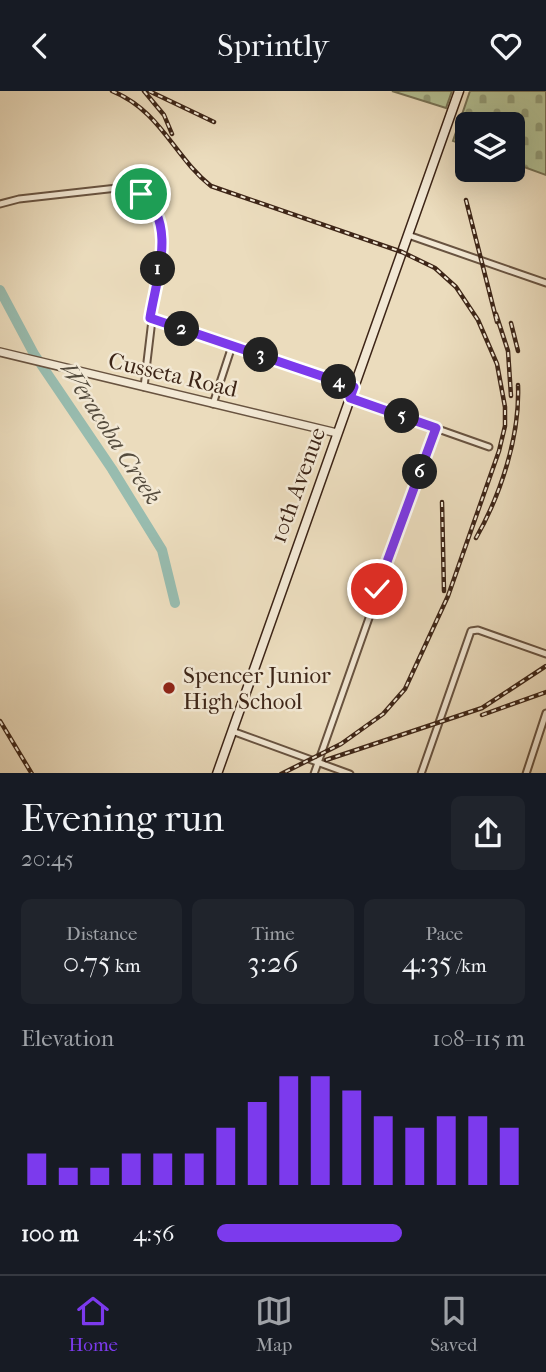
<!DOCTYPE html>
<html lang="en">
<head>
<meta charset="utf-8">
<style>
	:root { --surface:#171b24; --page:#20242c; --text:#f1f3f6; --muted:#9ea1a6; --line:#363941; --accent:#7c3aed }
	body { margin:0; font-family:"IM FELL French Canon",serif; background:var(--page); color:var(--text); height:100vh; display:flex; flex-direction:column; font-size:26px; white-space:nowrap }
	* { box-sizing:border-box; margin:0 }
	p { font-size:23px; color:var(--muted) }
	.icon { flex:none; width:38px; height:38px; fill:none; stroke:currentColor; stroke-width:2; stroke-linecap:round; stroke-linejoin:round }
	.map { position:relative; height:682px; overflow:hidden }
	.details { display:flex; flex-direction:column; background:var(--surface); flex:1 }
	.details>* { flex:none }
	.buttons { position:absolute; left:455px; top:21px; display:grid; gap:14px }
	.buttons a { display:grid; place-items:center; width:70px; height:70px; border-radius:10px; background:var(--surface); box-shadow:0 7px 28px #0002; font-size:35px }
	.pin { position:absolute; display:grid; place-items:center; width:60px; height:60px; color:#fff; margin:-30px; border:4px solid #fff; border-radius:50%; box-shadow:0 2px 7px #0007 }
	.km { position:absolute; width:35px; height:35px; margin:-18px; border-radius:50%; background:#222; color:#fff; font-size:19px; line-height:35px; text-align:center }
	.round { display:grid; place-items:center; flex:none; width:74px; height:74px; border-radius:10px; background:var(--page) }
	.summary { display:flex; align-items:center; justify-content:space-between; height:119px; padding:0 21px }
	h1 { font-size:38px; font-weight:600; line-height:52px }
	.stats { display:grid; grid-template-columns:repeat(3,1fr); gap:10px; height:119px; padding:7px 21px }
	.stats div { display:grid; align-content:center; border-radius:10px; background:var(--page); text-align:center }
	.stats b { font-size:30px; font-weight:600 }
	.stats small { font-size:19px; font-weight:400 }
	.stats p { font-size:19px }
	.chart { height:196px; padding:14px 21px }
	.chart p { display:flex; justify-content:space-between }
	.chart svg { width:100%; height:126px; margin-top:7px; stroke:var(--accent); stroke-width:6 }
	ul { padding:0 21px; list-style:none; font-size:23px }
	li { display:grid; grid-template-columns:112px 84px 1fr; align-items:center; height:52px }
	li i { height:18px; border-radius:9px; background:var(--accent) }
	header { display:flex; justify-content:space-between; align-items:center; height:91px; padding:0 21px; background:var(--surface); font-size:32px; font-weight:600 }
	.dock { display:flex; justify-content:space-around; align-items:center; height:98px; border-top:2px solid var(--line); background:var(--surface); font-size:19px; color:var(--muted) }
	.dock a { display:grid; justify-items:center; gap:4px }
	.dock .active { color:var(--accent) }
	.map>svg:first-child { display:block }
	.cemetery { fill:url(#cemetery-stones); stroke:#787356; stroke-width:2 }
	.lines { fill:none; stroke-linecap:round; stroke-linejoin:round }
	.river { stroke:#98bcaf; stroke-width:10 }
	.minor-casing { stroke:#685340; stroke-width:9 }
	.tertiary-casing { stroke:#685340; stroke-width:10 }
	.secondary-casing { stroke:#3d2517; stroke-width:11 }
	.minor { stroke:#f2e8d4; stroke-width:5 }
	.tertiary { stroke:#f2e8d4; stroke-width:7 }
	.secondary { stroke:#f2e8d4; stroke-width:8 }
	.rail-casing { stroke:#3d2517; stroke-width:4.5 }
	.rail { stroke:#f2e8d4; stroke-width:2; stroke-dasharray:5; stroke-linecap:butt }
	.route-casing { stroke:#fff; stroke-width:14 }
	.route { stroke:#7c3aed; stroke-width:9 }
	.poi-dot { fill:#8f2418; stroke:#f2e8d4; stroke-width:2.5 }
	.labels { text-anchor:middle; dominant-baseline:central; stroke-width:5; stroke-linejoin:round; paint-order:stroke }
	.street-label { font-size:23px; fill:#3d2517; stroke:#f2e8d4 }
	.poi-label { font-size:23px; fill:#3d2517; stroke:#f2e8d4; text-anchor:start }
	.water-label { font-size:24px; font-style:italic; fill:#544b3d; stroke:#f2e8d4 }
</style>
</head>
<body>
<header><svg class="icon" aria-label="back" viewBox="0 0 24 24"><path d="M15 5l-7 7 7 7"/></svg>Sprintly<svg class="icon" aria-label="heart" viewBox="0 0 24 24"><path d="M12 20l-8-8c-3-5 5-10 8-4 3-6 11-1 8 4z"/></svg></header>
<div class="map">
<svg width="546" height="683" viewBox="0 0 546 683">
	<defs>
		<pattern id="cemetery-stones" width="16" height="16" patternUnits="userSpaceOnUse" patternTransform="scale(1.75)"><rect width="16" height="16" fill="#b4c194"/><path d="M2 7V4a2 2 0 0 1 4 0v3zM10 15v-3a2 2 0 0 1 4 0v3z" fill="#949d78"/></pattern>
	</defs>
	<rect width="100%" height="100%" fill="#ebdcbd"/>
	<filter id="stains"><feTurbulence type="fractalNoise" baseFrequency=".00286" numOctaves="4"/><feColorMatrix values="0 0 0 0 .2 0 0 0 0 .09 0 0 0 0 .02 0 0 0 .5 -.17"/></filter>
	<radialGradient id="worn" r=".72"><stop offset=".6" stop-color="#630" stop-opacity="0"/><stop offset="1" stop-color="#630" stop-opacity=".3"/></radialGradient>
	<g class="cemetery">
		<polygon points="392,0 452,0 446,17"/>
		<polygon points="470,0 546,0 546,84 513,72 513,33 467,33 467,55 453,50"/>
	</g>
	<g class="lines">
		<polyline class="river" points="0,199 34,263 112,378 162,459 175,512"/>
		<defs>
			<g id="minor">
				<path d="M0,113L19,108L126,96C149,103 161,122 162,145L144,296"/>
				<polyline points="408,144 546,192"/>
				<polyline points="150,227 354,296"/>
				<polyline points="350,307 489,356"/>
				<polyline points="213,313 232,255"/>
				<polyline points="232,640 350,683"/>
				<polyline points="314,683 436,337"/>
				<polyline points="421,683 471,540 478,539 546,563"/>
				<polyline points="526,683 546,622"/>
			</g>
			<polyline id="tertiary" points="0,261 337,342"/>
			<polyline id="secondary" points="217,683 459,0"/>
		</defs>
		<use href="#minor" class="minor-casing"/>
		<use href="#tertiary" class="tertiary-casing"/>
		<use href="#secondary" class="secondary-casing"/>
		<use href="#minor" class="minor"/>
		<use href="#tertiary" class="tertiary"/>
		<use href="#secondary" class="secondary"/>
		<defs>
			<g id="rail">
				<path d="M112,0C161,20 174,66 211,95L402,161L435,177L456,196L478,229L497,273L505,316V335L499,360L448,505L405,598L383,623L341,653L281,683"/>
				<polyline points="144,0 164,24 172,43"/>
				<polyline points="149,0 214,31"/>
				<polyline points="466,109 497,231"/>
				<polyline points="496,223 508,260 511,305"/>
				<polyline points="511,232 518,260"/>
				<polyline points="442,411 444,500"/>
				<path d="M476,447C501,403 520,345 518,294"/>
				<polyline points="482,624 546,601"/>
				<polyline points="0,630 32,683"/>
				<polyline points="326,669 482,617 546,575"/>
			</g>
		</defs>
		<use href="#rail" class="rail-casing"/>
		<use href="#rail" class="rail"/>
	</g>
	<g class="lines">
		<defs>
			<path id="route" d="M141,103C178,131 156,188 150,227L354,296L350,307L436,337L377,498"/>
		</defs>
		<use href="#route" class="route-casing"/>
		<use href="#route" class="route"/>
	</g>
	<circle class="poi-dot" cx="169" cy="597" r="7"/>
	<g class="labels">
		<g class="street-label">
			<text transform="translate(173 284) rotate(13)">Cusseta Road</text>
			<text transform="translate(298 394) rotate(-70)">10th Avenue</text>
		</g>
		<g class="poi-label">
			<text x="183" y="584">Spencer Junior<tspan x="183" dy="26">High School</tspan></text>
		</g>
		<g class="water-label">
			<text transform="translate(111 342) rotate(57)">Weracoba Creek</text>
		</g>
	</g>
	<rect width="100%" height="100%" filter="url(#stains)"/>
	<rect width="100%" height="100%" fill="url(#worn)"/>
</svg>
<div class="buttons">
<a><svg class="icon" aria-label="layers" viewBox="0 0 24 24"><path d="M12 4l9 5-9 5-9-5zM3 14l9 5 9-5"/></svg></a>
</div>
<div class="pin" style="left:141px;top:103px;background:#1e9e55"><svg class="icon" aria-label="arrive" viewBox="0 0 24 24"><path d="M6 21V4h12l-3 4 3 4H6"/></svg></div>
<div class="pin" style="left:377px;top:498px;background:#d93025"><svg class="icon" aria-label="check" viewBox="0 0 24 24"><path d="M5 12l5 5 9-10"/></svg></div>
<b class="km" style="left:158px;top:178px">1</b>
<b class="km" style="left:182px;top:238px">2</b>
<b class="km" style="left:261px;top:264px">3</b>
<b class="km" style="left:339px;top:291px">4</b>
<b class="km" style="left:402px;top:325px">5</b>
<b class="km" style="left:420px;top:381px">6</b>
</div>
<section class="details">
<div class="summary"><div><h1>Evening run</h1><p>20:45</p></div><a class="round"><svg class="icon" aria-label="share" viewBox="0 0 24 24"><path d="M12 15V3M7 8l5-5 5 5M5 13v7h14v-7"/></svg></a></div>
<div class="stats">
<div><p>Distance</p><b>0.75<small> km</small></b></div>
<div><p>Time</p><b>3:26</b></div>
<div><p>Pace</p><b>4:35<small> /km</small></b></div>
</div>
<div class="chart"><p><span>Elevation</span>108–115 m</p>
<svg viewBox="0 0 160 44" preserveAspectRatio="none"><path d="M5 44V33M15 44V38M25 44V38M35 44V33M45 44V33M55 44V33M65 44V24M75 44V15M85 44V6M95 44V6M105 44V11M115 44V20M125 44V24M135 44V20M145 44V20M155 44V24"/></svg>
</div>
<ul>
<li><b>100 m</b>4:56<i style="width:60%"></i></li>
</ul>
</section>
<nav class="dock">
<a class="active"><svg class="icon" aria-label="home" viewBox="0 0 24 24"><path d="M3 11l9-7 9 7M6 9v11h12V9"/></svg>Home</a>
<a><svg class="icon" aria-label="map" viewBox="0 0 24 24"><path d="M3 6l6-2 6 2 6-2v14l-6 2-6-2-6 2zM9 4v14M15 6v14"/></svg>Map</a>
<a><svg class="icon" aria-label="saved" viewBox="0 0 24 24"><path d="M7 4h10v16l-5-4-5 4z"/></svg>Saved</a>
</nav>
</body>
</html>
